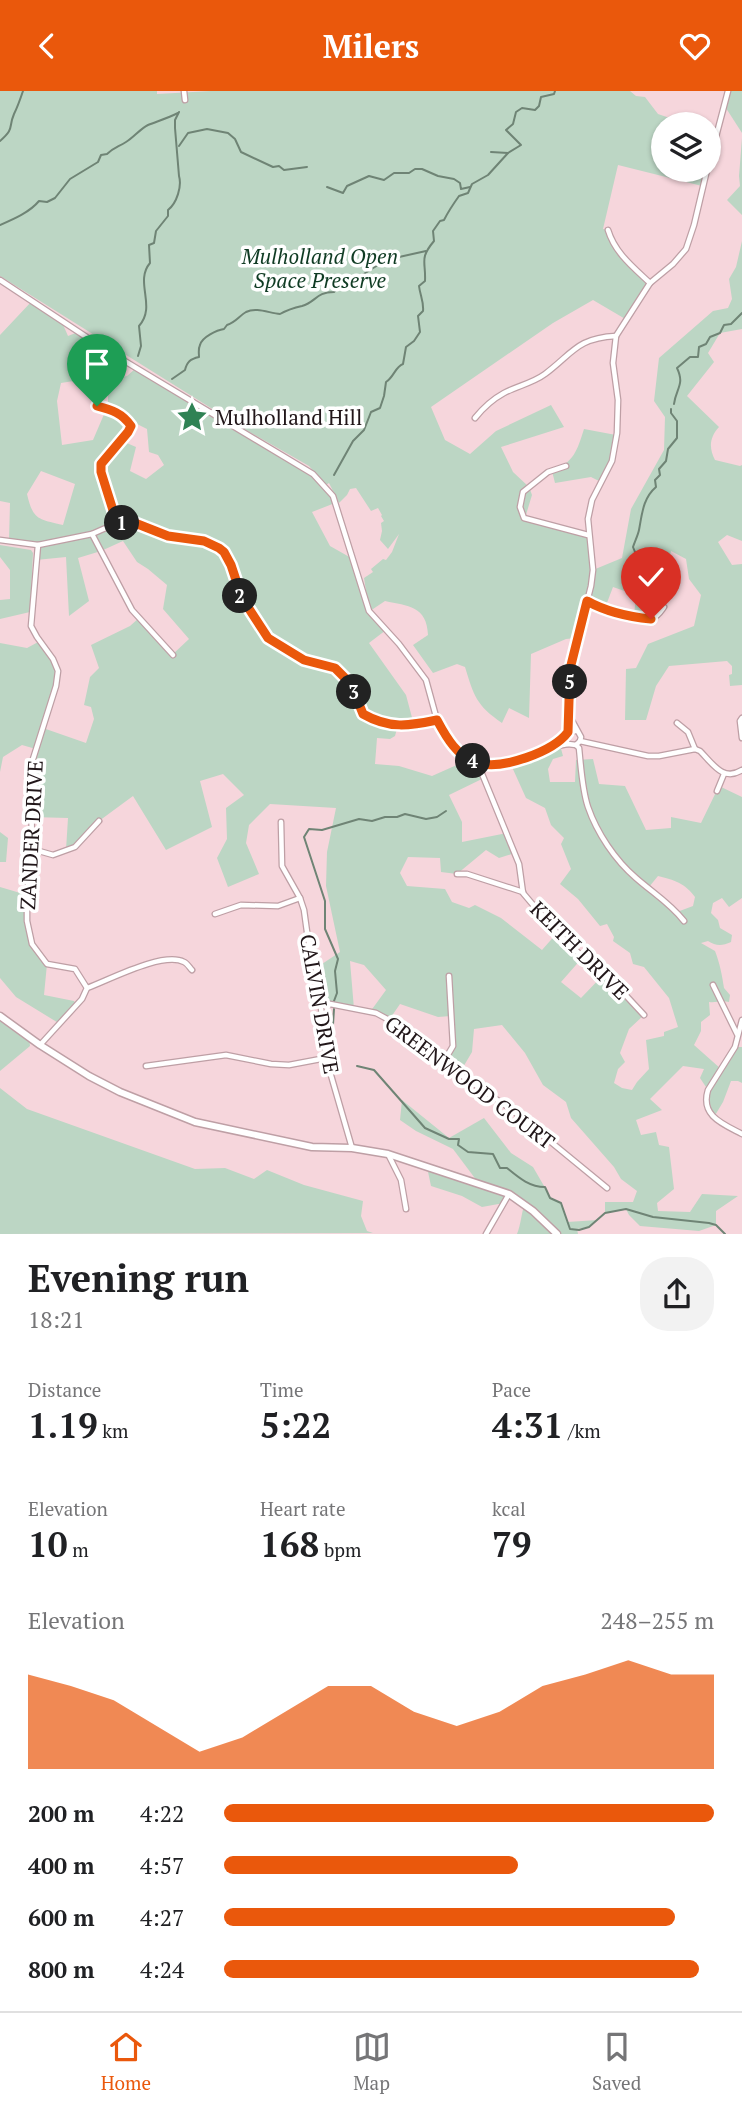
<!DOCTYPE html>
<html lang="en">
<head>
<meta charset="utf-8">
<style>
	:root { --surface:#fff; --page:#f2f2f2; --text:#202124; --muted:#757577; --line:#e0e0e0; --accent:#ea580c }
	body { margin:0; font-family:"PT Serif",serif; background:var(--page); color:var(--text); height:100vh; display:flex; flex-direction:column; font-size:26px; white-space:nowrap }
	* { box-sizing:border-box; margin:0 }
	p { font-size:23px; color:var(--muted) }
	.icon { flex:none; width:38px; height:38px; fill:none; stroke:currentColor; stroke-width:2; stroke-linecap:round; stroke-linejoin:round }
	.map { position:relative; height:1143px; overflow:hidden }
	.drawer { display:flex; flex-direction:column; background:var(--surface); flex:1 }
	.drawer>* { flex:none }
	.buttons { position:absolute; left:651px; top:21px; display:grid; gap:14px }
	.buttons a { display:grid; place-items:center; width:70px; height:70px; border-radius:50%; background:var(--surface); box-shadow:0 2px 5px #0004; font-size:35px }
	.pin { position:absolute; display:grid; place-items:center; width:60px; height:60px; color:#fff; margin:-72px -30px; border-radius:50% 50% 50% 0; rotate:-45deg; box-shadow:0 0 7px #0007 }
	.pin .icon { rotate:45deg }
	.km { position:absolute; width:35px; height:35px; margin:-18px; border-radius:50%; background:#222; color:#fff; font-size:19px; line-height:35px; text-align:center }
	.round { display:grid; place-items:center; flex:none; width:74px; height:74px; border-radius:28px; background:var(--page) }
	.headline { display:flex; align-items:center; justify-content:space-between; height:119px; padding:0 28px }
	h1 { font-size:38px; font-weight:600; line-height:52px }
	.stats { display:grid; grid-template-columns:repeat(3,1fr); gap:10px; height:119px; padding:7px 28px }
	.stats div { display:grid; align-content:center }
	.stats b { font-size:35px; font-weight:600 }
	.stats small { font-size:19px; font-weight:400 }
	.stats p { font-size:19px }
	.chart { height:196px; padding:14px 28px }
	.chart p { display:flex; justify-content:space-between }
	.chart svg { width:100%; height:126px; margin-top:7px; fill:var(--accent); opacity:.7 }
	ul { padding:0 28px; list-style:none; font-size:23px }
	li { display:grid; grid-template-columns:112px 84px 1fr; align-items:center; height:52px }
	li i { height:18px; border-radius:9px; background:var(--accent) }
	header { display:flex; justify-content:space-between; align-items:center; height:91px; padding:0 28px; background:var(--accent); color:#fff; font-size:32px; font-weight:600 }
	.tab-bar { display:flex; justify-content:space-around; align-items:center; height:98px; border-top:2px solid var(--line); background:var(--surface); font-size:19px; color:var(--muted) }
	.tab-bar a { display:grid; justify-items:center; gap:4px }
	.tab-bar .active { color:var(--accent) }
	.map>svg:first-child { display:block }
	.green { fill:#bcd6c4; fill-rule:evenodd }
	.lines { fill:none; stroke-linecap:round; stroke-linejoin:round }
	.stream { stroke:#6f8475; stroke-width:2 }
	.street-casing { stroke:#be9fa5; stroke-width:7 }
	.secondary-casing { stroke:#be9fa5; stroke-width:9 }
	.street { stroke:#fff; stroke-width:4.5 }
	.secondary { stroke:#fff; stroke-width:6 }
	.route-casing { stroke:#fff; stroke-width:14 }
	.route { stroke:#ea580c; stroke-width:9 }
	.labels { text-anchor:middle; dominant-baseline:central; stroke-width:7; stroke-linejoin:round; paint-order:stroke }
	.park-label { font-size:21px; font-style:italic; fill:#0f3b23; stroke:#fff }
	.poi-label { font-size:21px; fill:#211619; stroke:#fff; text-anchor:start }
	.street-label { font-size:21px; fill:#211619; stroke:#fff }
</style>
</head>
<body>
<header><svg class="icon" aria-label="back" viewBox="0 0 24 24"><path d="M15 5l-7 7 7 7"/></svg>Milers<svg class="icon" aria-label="heart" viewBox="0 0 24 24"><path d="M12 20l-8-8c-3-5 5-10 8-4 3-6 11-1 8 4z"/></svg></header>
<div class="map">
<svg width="742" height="1143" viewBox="0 0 742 1143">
	<rect width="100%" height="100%" fill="#f6d6dc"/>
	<g class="green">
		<path d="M0,0H157V3L211,0H630L636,5L645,6L658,23L687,33H663V79H707L702,95L618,74L603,138L608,139L611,151L650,192L627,229L593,209L553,232L431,316L445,349L470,363L496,340L551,314L564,336L501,356L513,381L529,396L532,404L525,427L588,444L593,479L622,467L631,418L664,359L665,326L654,310L659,267L713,220L728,217L732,208L729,188L736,176L742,150V238L720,242L708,262L714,271L687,305L719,336C709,347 709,357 715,369L740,375L742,374V450L727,444L718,451L732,474L742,473V594L730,595L729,584L732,583V575L727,570L669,575L656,595L646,629H625L626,578L636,577L648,553L694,535L701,504L689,488L686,468L671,460L664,492V516L651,528L634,525L636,504L613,496L605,517L587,510L576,547L566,548L531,563L529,627L509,617L502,632C476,614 474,605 465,576L457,573L433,582L413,554L428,544C427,515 408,515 385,510L370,520L386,539L369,552L406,604L414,634H398L395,645L390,648L377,647L375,673L399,675L432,685L459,673L465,665L478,673L484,687L449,704L462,731V751L507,742L515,762L499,767L486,759L457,783L441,781L440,767L408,766L400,782L407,795L445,798L452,811L469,817L475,814L501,827L542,859L557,842L583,866L561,891L581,907L605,882L644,924L629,938L620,962L625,971L618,978L614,992L622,997L632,999L637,991L649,978L646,949L664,945V941L678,936L669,907L644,876L633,873L630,862L613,850L614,846L607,833L600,835L578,808L560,793L571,778L561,753L564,747L551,734L545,717L526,707L512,676L508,673L560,654L563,665L553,668L548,678L550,691H575L576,669L593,668L599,693L625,695L646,739L671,737V726L701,732L719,695L742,706V807L729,816L722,807L713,812L711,822L718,829L720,837L732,844L731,851C722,855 716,855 708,850L701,852L715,860C720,873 722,884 724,897L730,904L729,911C721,909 716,912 709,911L710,924L701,931V940L694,954L721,978L735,956H742V992L738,990H731L723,1011L714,1026L709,1021L708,999L700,987L704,978L683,975L650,1008L662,1019L636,1029L641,1044L656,1041L659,1054L669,1056L674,1098L657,1112L658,1120L690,1121L702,1103L738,1105L716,1120V1134L699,1140L640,1135L629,1124L626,1118L605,1122V1111H633L637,1100L621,1088L614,1076L571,1027L566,1011L543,994L525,962L502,934L474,938L472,961L459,983L443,972L453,955L451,925L438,926L400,913L389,929L370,921L386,899L364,874L350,870L354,918L320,911L316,877L340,861L326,795L327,761L336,717L270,713L249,734L246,752L259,783L228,796L217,767L227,748L226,717L244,704L223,683L200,690L212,736L166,759L133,705L99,730L75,756L66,759L68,727L31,726V686L36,658L22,654L3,666L0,681V552L27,557L40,550L58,580L43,637L86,652L94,628L91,616L84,614L90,586L99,577L91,554L130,535L139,527L172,564L189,548L163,518L167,494L148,478L137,471L123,450L101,460L78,467L89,510L69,525L66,466L36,469L37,454L9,450L10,412L0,410V244L32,210L61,229L68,245L78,241L84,244L79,253L84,257L86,288L61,292L57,310L62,354L93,349L108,314V297L114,288L127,285L136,277L313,383L333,405L335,412L312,421L330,455L353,468L368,513L364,487L373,481L371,478L383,468L386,469L392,461L399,443L388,458L380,449L382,440L381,432L384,430L381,425L382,424L378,417L371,420L356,397L350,398L347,404L339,412L329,392L326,394L309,375L246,339L0,185ZM127,328L147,338L149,361L158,364L164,374L146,388L130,380L136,356L122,350L131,336ZM41,380L75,393L63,434C38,428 33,429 27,403ZM658,785C674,789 685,792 695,806L693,815L677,821L649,796Z"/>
		<polygon points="728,0 742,0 742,42 724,14"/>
		<polygon points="742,47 742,124 727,109 740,95 739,85"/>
		<path d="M584,338L616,344L612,370L601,391L591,386L555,392L552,380C574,371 577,360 584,338Z"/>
		<polygon points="0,454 31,459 33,462 30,521 0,528 0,509 10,508 10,479 0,466"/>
		<polygon points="0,741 8,747 6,771 0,771"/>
		<polygon points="0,796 27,804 27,830 32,853 47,873 44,904 74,910 77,914 60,933 16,906 0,887"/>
		<polygon points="0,925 29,947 30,955 0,980"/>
		<polygon points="0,997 27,1018 195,1078 225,1077 254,1088 267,1079 304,1094 363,1110 361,1125 367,1140 373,1142 0,1143"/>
		<path d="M402,1009L449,1047L484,1027L511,1062L533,1076L551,1107L561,1112L567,1131L598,1129L589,1136L577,1138L578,1143H517C521,1133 521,1123 525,1112L509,1103L504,1112L482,1116L462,1105L431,1095L427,1076L477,1090L453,1058L416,1040L400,1029Z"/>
	</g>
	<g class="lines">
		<g class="stream">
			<path d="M0,50C15,37 8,37 14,23C18,15 20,9 23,0"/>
			<polyline points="179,55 188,42 207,38 228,42 235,48 241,61 273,76 279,75 284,79 307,76"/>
			<polyline points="491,61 508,62"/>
			<polyline points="327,96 343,102 347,95 369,85 384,89 394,82 409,82 415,78 422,78 438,85 454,88 460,92 461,98 470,96"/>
			<path d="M0,134C14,128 30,121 39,110L47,111L55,107L70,88L98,71L101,64L107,63C113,57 118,56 126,51C133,47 140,38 148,34C158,30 168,27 178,22"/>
			<path d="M138,265L141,255L139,235C157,215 134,191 150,172L149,154L154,152L156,140L168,125V119C177,112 182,95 179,85L175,37V29L179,21"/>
			<path d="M172,288L185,279C187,271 190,268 199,266C199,262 198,258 200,254C202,246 217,239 224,238L227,234C236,231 239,225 246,221C256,216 269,222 280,223C289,218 293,217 302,215C316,211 316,201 334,201L343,191H351L378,174L387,173L399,166L426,160"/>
			<path d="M674,313C676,297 685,294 677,277L690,266H698L699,256L706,253L710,246L720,242L724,234L731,233L742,222"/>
			<path d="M334,384L353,350L364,339L371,321L380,317L384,305L386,291C394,286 395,276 403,273L406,256L414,250L420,241L418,225L423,220C424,211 420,204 419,195L425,190C426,170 419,168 434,150L433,140L440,130L444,129C448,121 454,112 459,105L468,102L472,93L488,84L508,62L521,54L506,39L513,33L516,21L522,17L535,19L539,15L541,6L554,3L555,0"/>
			<path d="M645,519L639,484V463L635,461L633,456C635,450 638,444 639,439C642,423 643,407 656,396L655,389L660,384L659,378L666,370L668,358L677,347V330L671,322V318"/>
			<polyline points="334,910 337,902 335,880 338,868 325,838 325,810 304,746 309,738 322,739 359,728 372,730 385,726 397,726 405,723 426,728 437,726 446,720"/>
			<polyline points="332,949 334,918"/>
			<path d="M357,975L374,979L425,1037L449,1048H459L458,1054L468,1061L493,1063L500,1077H507C518,1086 529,1096 545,1096L550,1107L561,1112L570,1138L579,1139L589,1136L605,1122L626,1118L653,1126L709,1132L716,1134L725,1143"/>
		</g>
		<defs>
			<g id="street">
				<polyline points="184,0 185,9"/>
				<polyline points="709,72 728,0"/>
				<path d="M608,139C615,162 633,176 650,192"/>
				<polyline points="0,189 103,257 313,383 333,405 369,520 399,553 426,589 437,629 449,649 462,663 478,673 508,673 552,656 568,653"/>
				<path d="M97,315C112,319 122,322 131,336L128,341L101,373V381L117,432"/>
				<path d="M475,327C483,317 493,308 504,302C517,295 533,292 545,283C573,262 577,247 616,245"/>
				<polyline points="566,375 548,381 523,401 520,416 524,427 588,444"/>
				<polyline points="92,443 132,519 173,564"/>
				<path d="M0,449L38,454L92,443L117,432L124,431L135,432L168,445L213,453L227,467L241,507L268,547L304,569L335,577L351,593L363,623C390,638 409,635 437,629"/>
				<polyline points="38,454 31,535 37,546 53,568 58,580 56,595 33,668 31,686 32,758 27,804 27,830 32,853 47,873 75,878 87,897 82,908 40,954"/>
				<path d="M587,510C597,516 641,530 652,527C658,526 661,520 664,516"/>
				<path d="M569,624L581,646L580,650L576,654L568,653C564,648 565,643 570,640H576"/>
				<polyline points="742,627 740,630 742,647"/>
				<polyline points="677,632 688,641 695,658"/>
				<polyline points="568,641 570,578 591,495 593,479 588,428 592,409 612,370 617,342 618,309 613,272 616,245 650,192 673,173 686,158 694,134 707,79"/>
				<path d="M580,650L648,665H659L695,658L700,660C713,673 723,691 742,679"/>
				<path d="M576,654L579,657C581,676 582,698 588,716C597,742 615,769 636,787C653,802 670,812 684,830"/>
				<polyline points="478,673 519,773 523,802 557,842 583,866 605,882 644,924"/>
				<polyline points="717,700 724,683"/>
				<polyline points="281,731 282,775 300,807 304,819 308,848 318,886 326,967 352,1057"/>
				<polyline points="32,758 53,764 75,756 99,730"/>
				<polyline points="457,783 467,783 523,801"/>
				<polyline points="215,823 241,814 278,815 300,807"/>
				<polyline points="713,894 737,943"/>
				<path d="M87,897C109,889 163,860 184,871C187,872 190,877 192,879"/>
				<polyline points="320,911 376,922 402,936 443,972 512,1019 607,1097"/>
				<path d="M742,929L735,956L708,999C700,1025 723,1033 742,1043"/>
				<polyline points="443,972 453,955 449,885"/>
				<polyline points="146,975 226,964 271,973 289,974 326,967"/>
				<polyline points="388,1063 401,1089 406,1118"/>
				<polyline points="486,1143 509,1103"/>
			</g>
			<polyline id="secondary" points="0,925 40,954 89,985 120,1001 195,1031 312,1056 352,1057 388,1063 509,1103 533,1120 557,1143"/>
		</defs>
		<use href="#street" class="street-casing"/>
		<use href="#secondary" class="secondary-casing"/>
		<use href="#street" class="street"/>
		<use href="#secondary" class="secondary"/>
	</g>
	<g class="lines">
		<defs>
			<path id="route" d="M97,315C112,319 122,322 131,335L128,341L101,373V381L117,432H135L168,445L204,450L219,457L224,461L231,474L242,507L268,547L304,569L335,577L351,593L363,623C389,638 409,635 437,629C446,646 458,667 478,672C502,679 553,661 568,641L570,578L587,510C605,520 630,526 651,528"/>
		</defs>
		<use href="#route" class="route-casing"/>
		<use href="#route" class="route"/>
	</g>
	<defs>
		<symbol id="sight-bare" viewBox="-9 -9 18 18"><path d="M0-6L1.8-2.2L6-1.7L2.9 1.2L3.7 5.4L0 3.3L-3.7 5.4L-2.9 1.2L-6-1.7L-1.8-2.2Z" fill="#2f8254" stroke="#fff" stroke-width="2.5" paint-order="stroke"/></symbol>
	</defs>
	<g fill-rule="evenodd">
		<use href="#sight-bare" x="170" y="304" width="44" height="44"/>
	</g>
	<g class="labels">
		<g class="park-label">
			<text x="320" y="165">Mulholland Open<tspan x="320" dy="24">Space Preserve</tspan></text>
		</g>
		<g class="poi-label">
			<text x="215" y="326">Mulholland Hill</text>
		</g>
		<g class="street-label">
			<text transform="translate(31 744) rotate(-87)">ZANDER DRIVE</text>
			<text transform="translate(580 859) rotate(45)">KEITH DRIVE</text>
			<text transform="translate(320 913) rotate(80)">CALVIN DRIVE</text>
			<text transform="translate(470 991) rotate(37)">GREENWOOD COURT</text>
		</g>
	</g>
</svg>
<div class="buttons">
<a><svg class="icon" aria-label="layers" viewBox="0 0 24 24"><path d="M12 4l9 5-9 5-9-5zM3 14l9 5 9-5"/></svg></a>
</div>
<div class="pin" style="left:97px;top:315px;background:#1e9e55"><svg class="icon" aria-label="arrive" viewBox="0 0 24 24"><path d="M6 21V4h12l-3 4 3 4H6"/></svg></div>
<div class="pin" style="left:651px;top:528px;background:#d93025"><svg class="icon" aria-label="check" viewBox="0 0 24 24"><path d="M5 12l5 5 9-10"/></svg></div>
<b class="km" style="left:122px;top:432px">1</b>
<b class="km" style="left:240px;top:505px">2</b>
<b class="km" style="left:354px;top:601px">3</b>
<b class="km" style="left:473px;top:670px">4</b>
<b class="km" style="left:570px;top:591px">5</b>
</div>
<section class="drawer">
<div class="headline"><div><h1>Evening run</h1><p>18:21</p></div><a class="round"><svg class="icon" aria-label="share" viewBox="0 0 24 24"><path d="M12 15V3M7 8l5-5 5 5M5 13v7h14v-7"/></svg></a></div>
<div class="stats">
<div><p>Distance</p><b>1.19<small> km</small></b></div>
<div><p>Time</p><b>5:22</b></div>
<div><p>Pace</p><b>4:31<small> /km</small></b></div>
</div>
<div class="stats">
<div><p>Elevation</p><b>10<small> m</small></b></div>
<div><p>Heart rate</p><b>168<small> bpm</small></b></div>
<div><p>kcal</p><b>79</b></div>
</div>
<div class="chart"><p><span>Elevation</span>248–255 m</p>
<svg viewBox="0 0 160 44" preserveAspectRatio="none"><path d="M0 44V11L10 15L20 20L30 29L40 38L50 33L60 24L70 15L80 15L90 24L100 29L110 24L120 15L130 11L140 6L150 11L160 11V44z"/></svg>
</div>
<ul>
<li><b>200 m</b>4:22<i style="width:100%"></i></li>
<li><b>400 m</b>4:57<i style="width:60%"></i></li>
<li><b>600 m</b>4:27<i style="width:92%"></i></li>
<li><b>800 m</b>4:24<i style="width:97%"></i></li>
</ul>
</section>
<nav class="tab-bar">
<a class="active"><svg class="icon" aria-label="home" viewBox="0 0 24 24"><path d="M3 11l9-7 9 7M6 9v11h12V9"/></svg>Home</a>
<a><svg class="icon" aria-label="map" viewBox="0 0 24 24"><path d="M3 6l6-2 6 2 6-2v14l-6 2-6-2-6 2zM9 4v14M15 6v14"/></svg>Map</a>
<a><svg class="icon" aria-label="saved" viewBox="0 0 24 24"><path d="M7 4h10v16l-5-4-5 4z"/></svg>Saved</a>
</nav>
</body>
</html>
